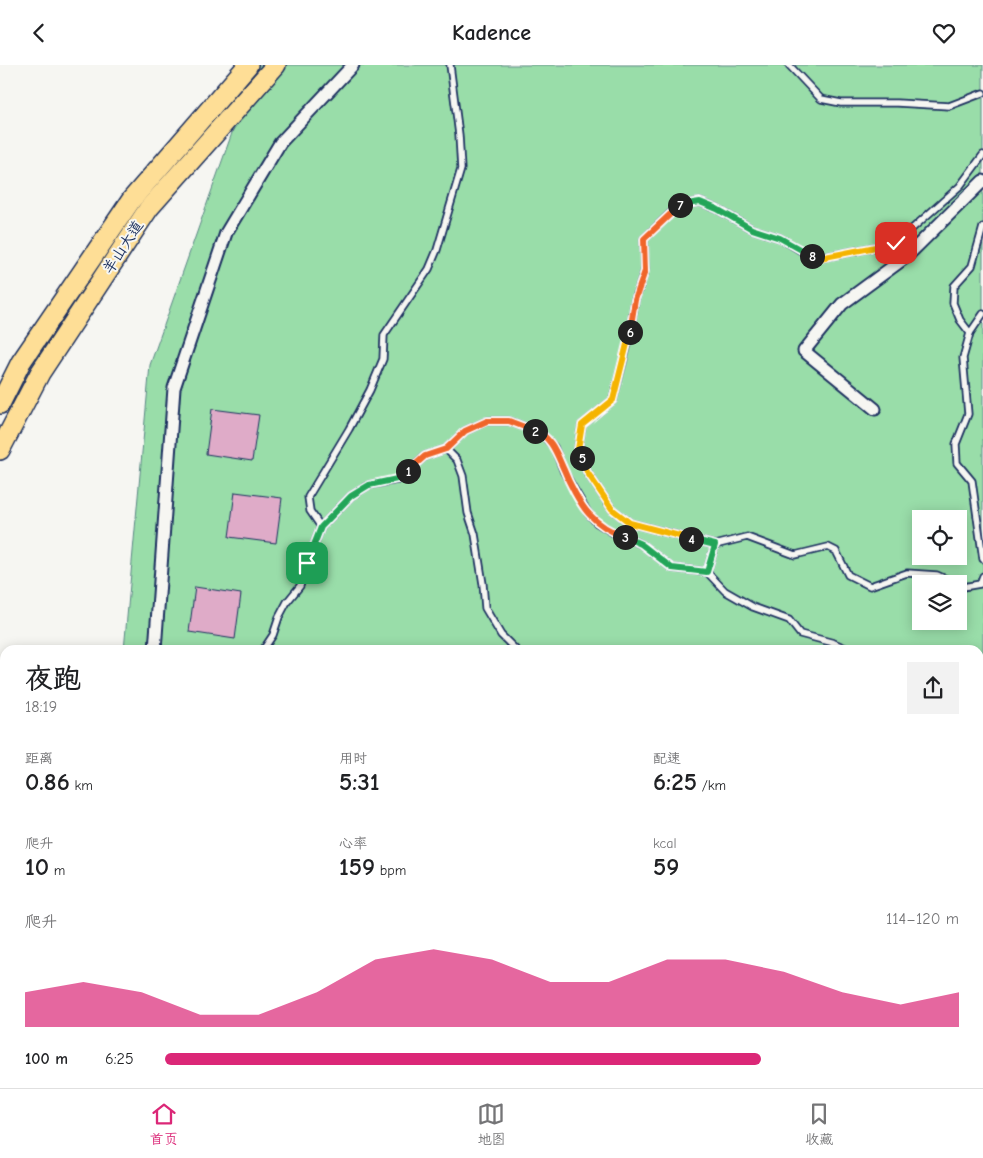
<!DOCTYPE html>
<html lang="zh">
<head>
<meta charset="utf-8">
<style>
	:root { --surface:#fff; --page:#f2f2f2; --text:#202124; --muted:#757577; --line:#e0e0e0; --accent:#db2777 }
	body { margin:0; font-family:"Comic Neue","LXGW WenKai TC",sans-serif; background:var(--page); color:var(--text); height:100vh; display:flex; flex-direction:column; font-size:19px; white-space:nowrap }
	* { box-sizing:border-box; margin:0 }
	p { font-size:16px; color:var(--muted) }
	.icon { flex:none; width:28px; height:28px; fill:none; stroke:currentColor; stroke-width:2; stroke-linecap:round; stroke-linejoin:round }
	.map { position:relative; flex:1; overflow:hidden }
	.panel { position:absolute; left:0px; top:580px; width:984px; height:444px; display:flex; flex-direction:column; background:var(--surface); border-radius:15px 15px 0 0; box-shadow:0 2px 12px #0003 }
	.panel>* { flex:none }
	.tools { position:absolute; left:912px; top:445px; display:grid; gap:10px }
	.tools a { display:grid; place-items:center; width:55px; height:55px; border-radius:0px; background:var(--surface); box-shadow:0 2px 12px #0003; font-size:25px }
	.pin { position:absolute; display:grid; place-items:center; width:42px; height:42px; color:#fff; margin:-21px; border-radius:10px; box-shadow:0 2px 8px #0006 }
	.km { position:absolute; width:25px; height:25px; margin:-12px; border-radius:50%; background:#222; color:#fff; font-size:14px; line-height:25px; text-align:center }
	.round { display:grid; place-items:center; flex:none; width:52px; height:52px; border-radius:0px; background:var(--page) }
	.summary { display:flex; align-items:center; justify-content:space-between; height:85px; padding:0 25px }
	h1 { font-size:28px; font-weight:600; line-height:38px }
	.stats { display:grid; grid-template-columns:repeat(3,1fr); gap:8px; height:85px; padding:5px 25px }
	.stats div { display:grid; align-content:center }
	.stats b { font-size:25px; font-weight:600 }
	.stats small { font-size:14px; font-weight:400 }
	.stats p { font-size:14px }
	.chart { height:140px; padding:10px 25px }
	.chart p { display:flex; justify-content:space-between }
	.chart svg { width:100%; height:90px; margin-top:5px; fill:var(--accent); opacity:.7 }
	ul { padding:0 25px; list-style:none; font-size:16px }
	li { display:grid; grid-template-columns:80px 60px 1fr; align-items:center; height:38px }
	li i { height:12px; border-radius:6px; background:var(--accent) }
	header { display:flex; justify-content:space-between; align-items:center; height:65px; padding:0 25px; background:var(--surface); font-size:22px; font-weight:600 }
	.tab-bar { display:flex; justify-content:space-around; align-items:center; height:70px; border-top:1px solid var(--line); background:var(--surface); font-size:14px; color:var(--muted) }
	.tab-bar a { display:grid; justify-items:center; gap:2px }
	.tab-bar .selected { color:var(--accent) }
	.map>svg:first-child { display:block }
	.green { fill:#99dda9; stroke:#5a8684; fill-rule:evenodd }
	.building { fill:#dfabc8; stroke:#1b2f5e }
	.lines { fill:none; stroke-linecap:round; stroke-linejoin:round }
	.service-casing { stroke:#1b2f5e; stroke-width:9 }
	.minor-casing { stroke:#1b2f5e; stroke-width:15 }
	.tertiary-casing { stroke:#1b2f5e; stroke-width:19 }
	.primary-casing { stroke:#1b2f5e; stroke-width:22 }
	.service { stroke:#f6f6f2; stroke-width:5.5 }
	.minor { stroke:#f6f6f2; stroke-width:11 }
	.tertiary { stroke:#f6f6f2; stroke-width:15 }
	.primary { stroke:#fede96; stroke-width:19 }
	.split-1-casing { stroke:#fff; stroke-width:10 }
	.split-2-casing { stroke:#fff; stroke-width:10 }
	.split-3-casing { stroke:#fff; stroke-width:10 }
	.split-4-casing { stroke:#fff; stroke-width:10 }
	.split-5-casing { stroke:#fff; stroke-width:10 }
	.split-6-casing { stroke:#fff; stroke-width:10 }
	.split-7-casing { stroke:#fff; stroke-width:10 }
	.split-8-casing { stroke:#fff; stroke-width:10 }
	.split-9-casing { stroke:#fff; stroke-width:10 }
	.split-1 { stroke:#22a559; stroke-width:6 }
	.split-2 { stroke:#f0652b; stroke-width:6 }
	.split-3 { stroke:#f0652b; stroke-width:6 }
	.split-4 { stroke:#22a559; stroke-width:6 }
	.split-5 { stroke:#f5b400; stroke-width:6 }
	.split-6 { stroke:#f5b400; stroke-width:6 }
	.split-7 { stroke:#f0652b; stroke-width:6 }
	.split-8 { stroke:#22a559; stroke-width:6 }
	.split-9 { stroke:#f5b400; stroke-width:6 }
	.labels { text-anchor:middle; dominant-baseline:central; stroke-width:4; stroke-linejoin:round; paint-order:stroke }
	.street-label { font-size:15px; fill:#1b2f5e; stroke:#f6f6f2 }
</style>
</head>
<body>
<header><svg class="icon" aria-label="back" viewBox="0 0 24 24"><path d="M15 5l-7 7 7 7"/></svg>Kadence<svg class="icon" aria-label="heart" viewBox="0 0 24 24"><path d="M12 20l-8-8c-3-5 5-10 8-4 3-6 11-1 8 4z"/></svg></header>
<div class="map">
<svg width="983" height="1023" viewBox="0 0 983 1023">
	<rect width="100%" height="100%" fill="#f6f6f2"/>
	<filter id="ink" filterUnits="userSpaceOnUse"><feTurbulence type="fractalNoise" baseFrequency=".02" numOctaves="2"/><feDisplacementMap in="SourceGraphic" scale="10" xChannelSelector="R" yChannelSelector="G"/><feConvolveMatrix kernelMatrix="1 2 1 2 8 2 1 2 1" color-interpolation-filters="sRGB"/></filter>
	<g filter="url(#ink)">
		<path class="green" d="M256,0H983V1023H0V744L5,740V1019H979V585H124L150,300ZM921,454H959V491H921ZM921,519H959V556H921Z"/>
		<g class="building">
			<polygon points="212,344 259,350 252,396 206,389"/>
			<polygon points="235,427 282,433 276,478 229,472"/>
			<polygon points="195,522 241,529 235,574 189,567"/>
		</g>
		<g class="lines">
			<defs>
				<g id="service">
					<polyline points="789,0 821,34 841,38 897,38 949,41 983,28"/>
					<polyline points="983,249 970,268 963,293 968,349 956,379 957,398 972,416 983,494"/>
					<polyline points="970,268 960,255 953,238 954,221 972,201 983,162"/>
					<polyline points="321,462 351,431 369,420 397,415 425,391 446,384"/>
					<polyline points="707,507 715,480"/>
					<polyline points="957,519 937,510 907,508 870,521 848,510 836,486 828,482 795,490 747,472 715,480 630,458 612,444 587,407 578,384 582,360 613,335 629,274 635,235 645,205 644,174 679,140 700,137 717,144 752,164 780,173 808,190 820,193 896,178 960,121 983,90"/>
					<polyline points="959,520 963,522 980,519 983,511"/>
					<polyline points="263,585 273,570 279,552 287,537 300,521 307,498 321,462 310,446 308,432 349,364 370,325 383,294 384,270 429,204 437,185 461,104 459,70 450,0"/>
					<polyline points="516,585 501,570 485,543 483,519 475,469 468,448 463,411 457,395 446,384 465,366 487,356 509,356 541,368 554,382 564,407 588,448 597,458 612,467 641,479 672,503 707,507 725,526 753,542 789,555 800,569 834,578 850,585"/>
					<polyline points="979,737 983,734"/>
					<polyline points="979,974 983,976"/>
					<polyline points="456,1023 465,1019"/>
				</g>
				<g id="minor">
					<polyline points="875,344 804,286 842,239 906,192 983,116"/>
					<polyline points="155,585 174,323 226,168 280,78 353,0"/>
					<polyline points="0,880 5,846"/>
				</g>
				<g id="tertiary">
					<polyline points="979,771 983,767"/>
					<polyline points="979,789 983,785"/>
					<polyline points="0,997 5,998"/>
					<polyline points="0,1012 5,1012"/>
					<polyline points="73,1019 119,1023"/>
					<polyline points="262,1023 303,1019"/>
				</g>
				<g id="primary">
					<polyline points="0,339 21,297 132,134 248,0"/>
					<polyline points="0,385 40,308 149,143 276,0"/>
				</g>
			</defs>
			<use href="#service" class="service-casing"/>
			<use href="#minor" class="minor-casing"/>
			<use href="#tertiary" class="tertiary-casing"/>
			<use href="#primary" class="primary-casing"/>
			<use href="#service" class="service"/>
			<use href="#minor" class="minor"/>
			<use href="#tertiary" class="tertiary"/>
			<use href="#primary" class="primary"/>
		</g>
	</g>
	<g class="lines" filter="url(#ink)">
		<defs>
			<polyline id="split-1" points="307,498 321,462 351,431 369,420 397,414 408,406"/>
			<polyline id="split-2" points="408,406 425,391 446,384 465,366 487,356 509,356 535,366"/>
			<path id="split-3" d="M535,366C552,372 557,390 564,405C569,418 580,439 589,449C599,460 611,467 625,472"/>
			<polyline id="split-4" points="625,472 641,479 672,503 707,507 715,480 691,474"/>
			<polyline id="split-5" points="582,393 587,407 612,444 630,458 691,474"/>
			<polyline id="split-6" points="582,393 578,384 582,360 613,335 630,267"/>
			<polyline id="split-7" points="630,267 635,235 645,206 644,174 680,140"/>
			<polyline id="split-8" points="680,140 700,137 717,144 752,164 780,173 812,191"/>
			<polyline id="split-9" points="812,191 820,193 896,178"/>
		</defs>
		<use href="#split-1" class="split-1-casing"/>
		<use href="#split-2" class="split-2-casing"/>
		<use href="#split-3" class="split-3-casing"/>
		<use href="#split-4" class="split-4-casing"/>
		<use href="#split-5" class="split-5-casing"/>
		<use href="#split-6" class="split-6-casing"/>
		<use href="#split-7" class="split-7-casing"/>
		<use href="#split-8" class="split-8-casing"/>
		<use href="#split-9" class="split-9-casing"/>
		<use href="#split-1" class="split-1"/>
		<use href="#split-2" class="split-2"/>
		<use href="#split-3" class="split-3"/>
		<use href="#split-4" class="split-4"/>
		<use href="#split-5" class="split-5"/>
		<use href="#split-6" class="split-6"/>
		<use href="#split-7" class="split-7"/>
		<use href="#split-8" class="split-8"/>
		<use href="#split-9" class="split-9"/>
	</g>
	<g class="labels">
		<g class="street-label">
			<text transform="translate(123 182) rotate(-57)">羊山大道</text>
		</g>
	</g>
</svg>
<div class="tools">
<a><svg class="icon" aria-label="locate" viewBox="0 0 24 24"><circle cx="12" cy="12" r="6"/><path d="M12 2v4M12 18v4M2 12h4M18 12h4"/></svg></a>
<a><svg class="icon" aria-label="layers" viewBox="0 0 24 24"><path d="M12 4l9 5-9 5-9-5zM3 14l9 5 9-5"/></svg></a>
</div>
<div class="pin" style="left:307px;top:498px;background:#1e9e55"><svg class="icon" aria-label="arrive" viewBox="0 0 24 24"><path d="M6 21V4h12l-3 4 3 4H6"/></svg></div>
<div class="pin" style="left:896px;top:178px;background:#d93025"><svg class="icon" aria-label="check" viewBox="0 0 24 24"><path d="M5 12l5 5 9-10"/></svg></div>
<b class="km" style="left:408px;top:406px">1</b>
<b class="km" style="left:535px;top:366px">2</b>
<b class="km" style="left:625px;top:472px">3</b>
<b class="km" style="left:691px;top:474px">4</b>
<b class="km" style="left:582px;top:393px">5</b>
<b class="km" style="left:630px;top:267px">6</b>
<b class="km" style="left:680px;top:140px">7</b>
<b class="km" style="left:812px;top:191px">8</b>
<section class="panel">
<div class="summary"><div><h1>夜跑</h1><p>18:19</p></div><a class="round"><svg class="icon" aria-label="share" viewBox="0 0 24 24"><path d="M12 15V3M7 8l5-5 5 5M5 13v7h14v-7"/></svg></a></div>
<div class="stats">
<div><p>距离</p><b>0.86<small> km</small></b></div>
<div><p>用时</p><b>5:31</b></div>
<div><p>配速</p><b>6:25<small> /km</small></b></div>
</div>
<div class="stats">
<div><p>爬升</p><b>10<small> m</small></b></div>
<div><p>心率</p><b>159<small> bpm</small></b></div>
<div><p>kcal</p><b>59</b></div>
</div>
<div class="chart"><p><span>爬升</span>114–120 m</p>
<svg viewBox="0 0 160 44" preserveAspectRatio="none"><path d="M0 44V27L10 22L20 27L30 38L40 38L50 27L60 11L70 6L80 11L90 22L100 22L110 11L120 11L130 17L140 27L150 33L160 27V44z"/></svg>
</div>
<ul>
<li><b>100 m</b>6:25<i style="width:75%"></i></li>
</ul>
</section>
</div>
<nav class="tab-bar">
<a class="selected"><svg class="icon" aria-label="home" viewBox="0 0 24 24"><path d="M3 11l9-7 9 7M6 9v11h12V9"/></svg>首页</a>
<a><svg class="icon" aria-label="map" viewBox="0 0 24 24"><path d="M3 6l6-2 6 2 6-2v14l-6 2-6-2-6 2zM9 4v14M15 6v14"/></svg>地图</a>
<a><svg class="icon" aria-label="saved" viewBox="0 0 24 24"><path d="M7 4h10v16l-5-4-5 4z"/></svg>收藏</a>
</nav>
</body>
</html>
